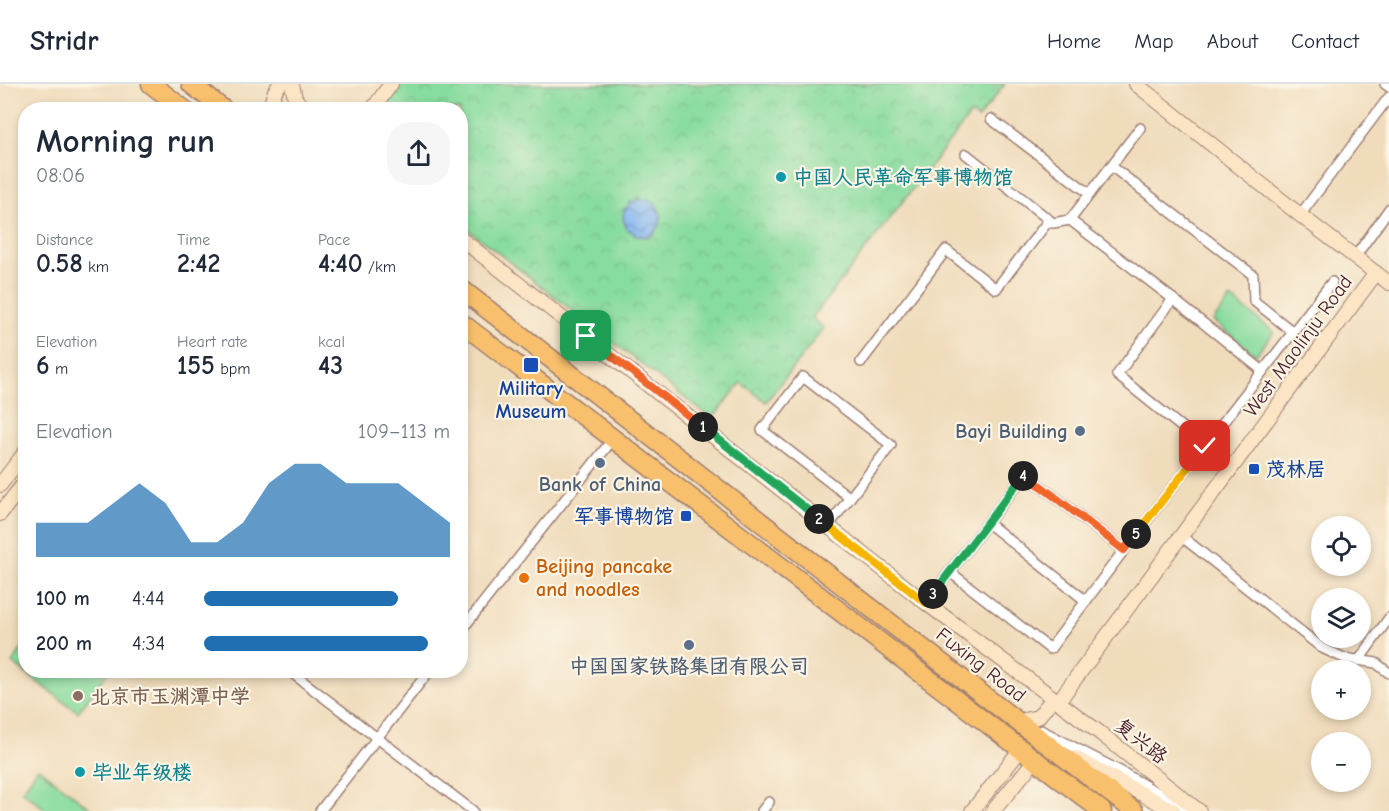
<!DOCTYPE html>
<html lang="en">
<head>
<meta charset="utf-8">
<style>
	:root { --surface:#fff; --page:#f6f6f7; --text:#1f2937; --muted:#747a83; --line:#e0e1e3; --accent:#1f6fb2 }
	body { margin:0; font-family:"Comic Neue","LXGW WenKai TC",sans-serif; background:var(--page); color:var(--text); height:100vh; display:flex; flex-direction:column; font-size:22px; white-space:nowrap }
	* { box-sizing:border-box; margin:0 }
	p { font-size:20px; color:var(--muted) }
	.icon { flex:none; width:33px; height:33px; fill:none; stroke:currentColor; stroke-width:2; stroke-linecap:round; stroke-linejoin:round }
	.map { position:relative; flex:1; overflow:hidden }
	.details { position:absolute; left:18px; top:18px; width:450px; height:576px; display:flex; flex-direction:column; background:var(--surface); border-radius:24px; box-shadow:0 3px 9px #0003 }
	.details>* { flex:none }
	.buttons { position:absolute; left:1311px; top:432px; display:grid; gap:12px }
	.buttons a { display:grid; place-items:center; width:60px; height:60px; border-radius:50%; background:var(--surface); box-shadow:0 3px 9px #0003; font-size:30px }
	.pin { position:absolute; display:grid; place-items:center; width:51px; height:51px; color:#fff; margin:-26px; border-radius:12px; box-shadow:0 3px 9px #0006 }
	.km { position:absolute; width:30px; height:30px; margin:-15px; border-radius:50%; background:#222; color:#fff; font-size:16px; line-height:30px; text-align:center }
	.round { display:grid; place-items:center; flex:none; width:63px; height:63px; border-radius:24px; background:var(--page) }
	.headline { display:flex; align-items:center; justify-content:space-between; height:102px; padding:0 18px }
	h1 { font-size:33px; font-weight:700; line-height:45px }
	.metrics { display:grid; grid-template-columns:repeat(3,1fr); gap:9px; height:102px; padding:6px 18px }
	.metrics div { display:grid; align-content:center }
	.metrics b { font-size:26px; font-weight:700 }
	.metrics small { font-size:16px; font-weight:400 }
	.metrics p { font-size:16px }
	.chart { height:168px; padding:12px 18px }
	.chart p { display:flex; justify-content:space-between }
	.chart svg { width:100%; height:108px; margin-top:6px; fill:var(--accent); opacity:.7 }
	ul { padding:0 18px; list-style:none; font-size:20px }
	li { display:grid; grid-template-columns:96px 72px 1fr; align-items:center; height:45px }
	li i { height:15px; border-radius:8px; background:var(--accent) }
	header { display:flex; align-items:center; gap:36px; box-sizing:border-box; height:84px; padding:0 30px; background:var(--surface); border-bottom:2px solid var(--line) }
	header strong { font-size:28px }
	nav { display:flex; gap:33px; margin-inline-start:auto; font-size:21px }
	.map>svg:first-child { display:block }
	.green { fill:#87dc9f; stroke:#687e65; stroke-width:1.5 }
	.park { fill:url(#park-crowns); stroke:#687e65; stroke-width:1.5 }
	.water { fill:url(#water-waves); stroke:#686b8e; stroke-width:1.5 }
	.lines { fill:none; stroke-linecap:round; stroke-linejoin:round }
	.street-casing { stroke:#9d7e73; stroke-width:12 }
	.secondary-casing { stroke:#9d7e73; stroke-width:16 }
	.highway-casing { stroke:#9d7e73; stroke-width:21 }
	.street { stroke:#fff; stroke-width:9 }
	.secondary { stroke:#fce5c4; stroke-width:14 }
	.highway { stroke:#f8bf6c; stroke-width:18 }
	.split-1-casing { stroke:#fff; stroke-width:12 }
	.split-2-casing { stroke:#fff; stroke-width:12 }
	.split-3-casing { stroke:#fff; stroke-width:12 }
	.split-4-casing { stroke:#fff; stroke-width:12 }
	.split-5-casing { stroke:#fff; stroke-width:12 }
	.split-6-casing { stroke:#fff; stroke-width:12 }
	.split-1 { stroke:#f0652b; stroke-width:8 }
	.split-2 { stroke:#22a559; stroke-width:8 }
	.split-3 { stroke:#f5b400; stroke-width:8 }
	.split-4 { stroke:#22a559; stroke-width:8 }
	.split-5 { stroke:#f0652b; stroke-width:8 }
	.split-6 { stroke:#f5b400; stroke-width:8 }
	.culture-dot { fill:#0f9aa8; stroke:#fcf5e5; stroke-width:2 }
	.transit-dot { fill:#1a4fb4; stroke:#fcf5e5; stroke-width:2 }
	.service-dot { fill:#5c6f8a; stroke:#fcf5e5; stroke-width:2 }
	.food-dot { fill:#e8710a; stroke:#fcf5e5; stroke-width:2 }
	.education-dot { fill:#8d6e63; stroke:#fcf5e5; stroke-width:2 }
	.labels { text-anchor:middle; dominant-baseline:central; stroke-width:4.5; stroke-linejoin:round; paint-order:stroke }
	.culture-label { font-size:20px; font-weight:bold; fill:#0d838f; stroke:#fcf5e5; text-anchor:start }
	.street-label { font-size:20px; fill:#4a1f2b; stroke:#fcf5e5 }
	.transit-label { font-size:20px; font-weight:bold; fill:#164399; stroke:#fcf5e5 }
	.service-label { font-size:20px; font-weight:bold; fill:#4e5e75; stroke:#fcf5e5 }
	.food-label { font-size:20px; font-weight:bold; fill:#c56008; stroke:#fcf5e5; text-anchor:start }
	.education-label { font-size:20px; font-weight:bold; fill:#785e54; stroke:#fcf5e5; text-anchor:start }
</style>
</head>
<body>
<header>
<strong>Stridr</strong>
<nav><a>Home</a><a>Map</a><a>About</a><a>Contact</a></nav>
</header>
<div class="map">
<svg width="1389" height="727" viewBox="0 0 1389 727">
	<defs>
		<pattern id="park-crowns" width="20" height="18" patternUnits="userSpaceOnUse" patternTransform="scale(1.5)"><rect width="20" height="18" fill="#87dc9f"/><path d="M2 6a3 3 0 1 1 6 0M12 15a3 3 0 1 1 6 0" fill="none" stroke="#76bc89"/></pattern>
		<pattern id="water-waves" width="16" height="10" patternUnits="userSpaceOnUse" patternTransform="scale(1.5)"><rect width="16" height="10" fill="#85b7f1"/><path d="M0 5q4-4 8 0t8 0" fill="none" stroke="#6f94c3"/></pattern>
	</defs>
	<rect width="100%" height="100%" fill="#fcf5e5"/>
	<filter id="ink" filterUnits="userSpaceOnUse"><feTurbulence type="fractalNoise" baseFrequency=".0167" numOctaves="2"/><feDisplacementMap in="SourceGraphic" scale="12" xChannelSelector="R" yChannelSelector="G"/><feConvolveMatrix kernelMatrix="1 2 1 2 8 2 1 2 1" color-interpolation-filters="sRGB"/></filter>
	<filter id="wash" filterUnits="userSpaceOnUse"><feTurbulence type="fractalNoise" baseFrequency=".008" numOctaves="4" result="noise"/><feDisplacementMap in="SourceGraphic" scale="24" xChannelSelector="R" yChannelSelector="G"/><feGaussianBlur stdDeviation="1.35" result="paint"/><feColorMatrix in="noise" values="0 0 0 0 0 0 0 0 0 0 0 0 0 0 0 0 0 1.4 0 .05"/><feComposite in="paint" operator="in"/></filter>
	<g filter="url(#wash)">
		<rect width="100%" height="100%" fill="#f0dcbb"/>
		<g class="green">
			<polygon points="1231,214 1274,248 1256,271 1213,237"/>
			<polygon points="25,560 26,586 109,587 78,628 12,579"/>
			<polygon points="38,684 94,727 48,727 22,707"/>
		</g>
		<polygon class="park" points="392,0 1005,0 978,35 971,30 812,234 824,244 766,318 741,299 712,335 461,140 460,26 372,26"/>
		<polygon class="water" points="639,114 644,116 648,115 657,122 661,131 660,141 653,150 645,153 635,151 632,147 628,146 623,135 624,125 628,123 630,118 635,118"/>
	</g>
	<g filter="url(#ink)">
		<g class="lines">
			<defs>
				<g id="street">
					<polyline points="1385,0 1389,3"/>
					<polyline points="991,35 1090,110"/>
					<polyline points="1140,44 1070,136 1173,215 1263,287"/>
					<polyline points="966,70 1053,139 1070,136"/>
					<polyline points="1111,82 1253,191 1254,217 1293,248"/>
					<polyline points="1300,131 1389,13"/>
					<polyline points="1355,173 1389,125"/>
					<polyline points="1173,215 1117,291 1205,362"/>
					<polyline points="861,278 946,166 996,205 1049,136"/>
					<polyline points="988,439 1086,517"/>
					<polyline points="828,442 891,361 803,293 762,346 849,413"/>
					<polyline points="1181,452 1322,564 1344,574 1376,579 1389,589"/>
					<polyline points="950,488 1050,565 1124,466"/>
					<polyline points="926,519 1025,390 1124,466 1332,198"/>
					<polyline points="460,548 613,355"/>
					<polyline points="1359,576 1389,534"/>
					<polyline points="288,586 473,727"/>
					<polyline points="1041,646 1118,686 1189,727"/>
					<polyline points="320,727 430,586"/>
					<polyline points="762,727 769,718"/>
				</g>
				<g id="secondary">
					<polyline points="292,0 295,14 303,26"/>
					<polyline points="1136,0 1300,131 1389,199"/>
					<polyline points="269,26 275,7 280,0"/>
					<polyline points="372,26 391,0"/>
					<polyline points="460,154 926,519 1100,649 1199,727"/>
					<polyline points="0,401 26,367"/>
					<polyline points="0,430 26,397"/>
					<polyline points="1058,618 1376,189"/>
					<polyline points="1024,636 1038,633 1053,614"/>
					<polyline points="1075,674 1174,727"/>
					<polyline points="972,727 1021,665"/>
					<polyline points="993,727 1035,676"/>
				</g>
				<g id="highway">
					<polyline points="151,0 185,26"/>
					<polyline points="191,0 224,26"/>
					<polyline points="460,204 983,611 1134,727"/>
					<polyline points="460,238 1102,727"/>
				</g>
			</defs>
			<use href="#street" class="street-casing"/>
			<use href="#secondary" class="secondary-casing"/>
			<use href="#highway" class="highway-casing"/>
			<use href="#street" class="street"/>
			<use href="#secondary" class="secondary"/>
			<use href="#highway" class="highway"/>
		</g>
	</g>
	<g class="lines" filter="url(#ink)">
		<defs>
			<polyline id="split-1" points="586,252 703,343"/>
			<polyline id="split-2" points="703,343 819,435"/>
			<polyline id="split-3" points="819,435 926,519 933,510"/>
			<polyline id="split-4" points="933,510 1023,392"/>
			<polyline id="split-5" points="1023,392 1025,390 1124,466 1136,450"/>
			<polyline id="split-6" points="1136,450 1205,362"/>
		</defs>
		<use href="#split-1" class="split-1-casing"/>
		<use href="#split-2" class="split-2-casing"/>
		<use href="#split-3" class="split-3-casing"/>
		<use href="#split-4" class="split-4-casing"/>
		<use href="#split-5" class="split-5-casing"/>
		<use href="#split-6" class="split-6-casing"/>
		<use href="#split-1" class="split-1"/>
		<use href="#split-2" class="split-2"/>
		<use href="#split-3" class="split-3"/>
		<use href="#split-4" class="split-4"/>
		<use href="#split-5" class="split-5"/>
		<use href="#split-6" class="split-6"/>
	</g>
	<g class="culture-dot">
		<circle cx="781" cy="93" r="6"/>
		<circle cx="80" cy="688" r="6"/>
	</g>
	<g class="transit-dot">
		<rect x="523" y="273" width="16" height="16" rx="3"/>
		<rect x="1248" y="379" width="12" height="12" rx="3"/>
		<rect x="680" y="426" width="12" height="12" rx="3"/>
	</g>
	<g class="service-dot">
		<circle cx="1080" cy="347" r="6"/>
		<circle cx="600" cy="379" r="6"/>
		<circle cx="689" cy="561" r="6"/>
	</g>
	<circle class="food-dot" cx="524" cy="494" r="6"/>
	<circle class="education-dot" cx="78" cy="612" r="6"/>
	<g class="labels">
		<g class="culture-label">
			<text x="793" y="93">中国人民革命军事博物馆</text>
			<text x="92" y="688">毕业年级楼</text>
		</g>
		<g class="street-label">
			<text transform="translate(1298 262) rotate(-54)">West Maolinju Road</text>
			<text transform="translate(981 581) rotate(38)">Fuxing Road</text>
			<text transform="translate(1141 657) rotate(38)">复兴路</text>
		</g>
		<g class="transit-label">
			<text x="531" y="304">Military<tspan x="531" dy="23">Museum</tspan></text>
			<text x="1266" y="385" text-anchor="start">茂林居</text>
			<text x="674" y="432" text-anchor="end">军事博物馆</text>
		</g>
		<g class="service-label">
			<text x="1068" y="347" text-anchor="end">Bayi Building</text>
			<text x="600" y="400">Bank of China</text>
			<text x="689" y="582">中国国家铁路集团有限公司</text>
		</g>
		<g class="food-label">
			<text x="536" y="482">Beijing pancake<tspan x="536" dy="23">and noodles</tspan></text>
		</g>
		<g class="education-label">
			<text x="90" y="612">北京市玉渊潭中学</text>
		</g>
	</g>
</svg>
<div class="buttons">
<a><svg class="icon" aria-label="locate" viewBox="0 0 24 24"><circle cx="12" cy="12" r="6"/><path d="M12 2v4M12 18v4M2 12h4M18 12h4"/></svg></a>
<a><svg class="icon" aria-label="layers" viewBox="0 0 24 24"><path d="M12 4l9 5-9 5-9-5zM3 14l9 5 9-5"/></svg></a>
<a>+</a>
<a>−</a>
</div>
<div class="pin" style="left:586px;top:252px;background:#1e9e55"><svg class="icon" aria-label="arrive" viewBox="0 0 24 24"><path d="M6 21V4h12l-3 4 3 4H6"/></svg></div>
<div class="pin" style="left:1205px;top:362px;background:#d93025"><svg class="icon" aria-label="check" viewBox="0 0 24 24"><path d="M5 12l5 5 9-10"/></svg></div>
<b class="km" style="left:703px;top:343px">1</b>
<b class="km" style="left:819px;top:435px">2</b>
<b class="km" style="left:933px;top:510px">3</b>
<b class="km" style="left:1023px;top:392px">4</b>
<b class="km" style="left:1136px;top:450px">5</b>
<section class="details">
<div class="headline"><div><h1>Morning run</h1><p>08:06</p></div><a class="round"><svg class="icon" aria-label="share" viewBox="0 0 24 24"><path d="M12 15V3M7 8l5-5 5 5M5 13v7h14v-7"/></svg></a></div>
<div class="metrics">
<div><p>Distance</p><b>0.58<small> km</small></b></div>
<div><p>Time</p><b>2:42</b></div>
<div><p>Pace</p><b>4:40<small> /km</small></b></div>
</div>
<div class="metrics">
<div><p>Elevation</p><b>6<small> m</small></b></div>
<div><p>Heart rate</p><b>155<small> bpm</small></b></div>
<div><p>kcal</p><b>43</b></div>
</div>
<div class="chart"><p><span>Elevation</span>109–113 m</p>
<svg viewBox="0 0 160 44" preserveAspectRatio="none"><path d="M0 44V30L10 30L20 30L30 22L40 14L50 22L60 38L70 38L80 30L90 14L100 6L110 6L120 14L130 14L140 14L150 22L160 30V44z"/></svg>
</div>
<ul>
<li><b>100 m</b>4:44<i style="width:79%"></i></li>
<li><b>200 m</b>4:34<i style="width:91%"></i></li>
</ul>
</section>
</div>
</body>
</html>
